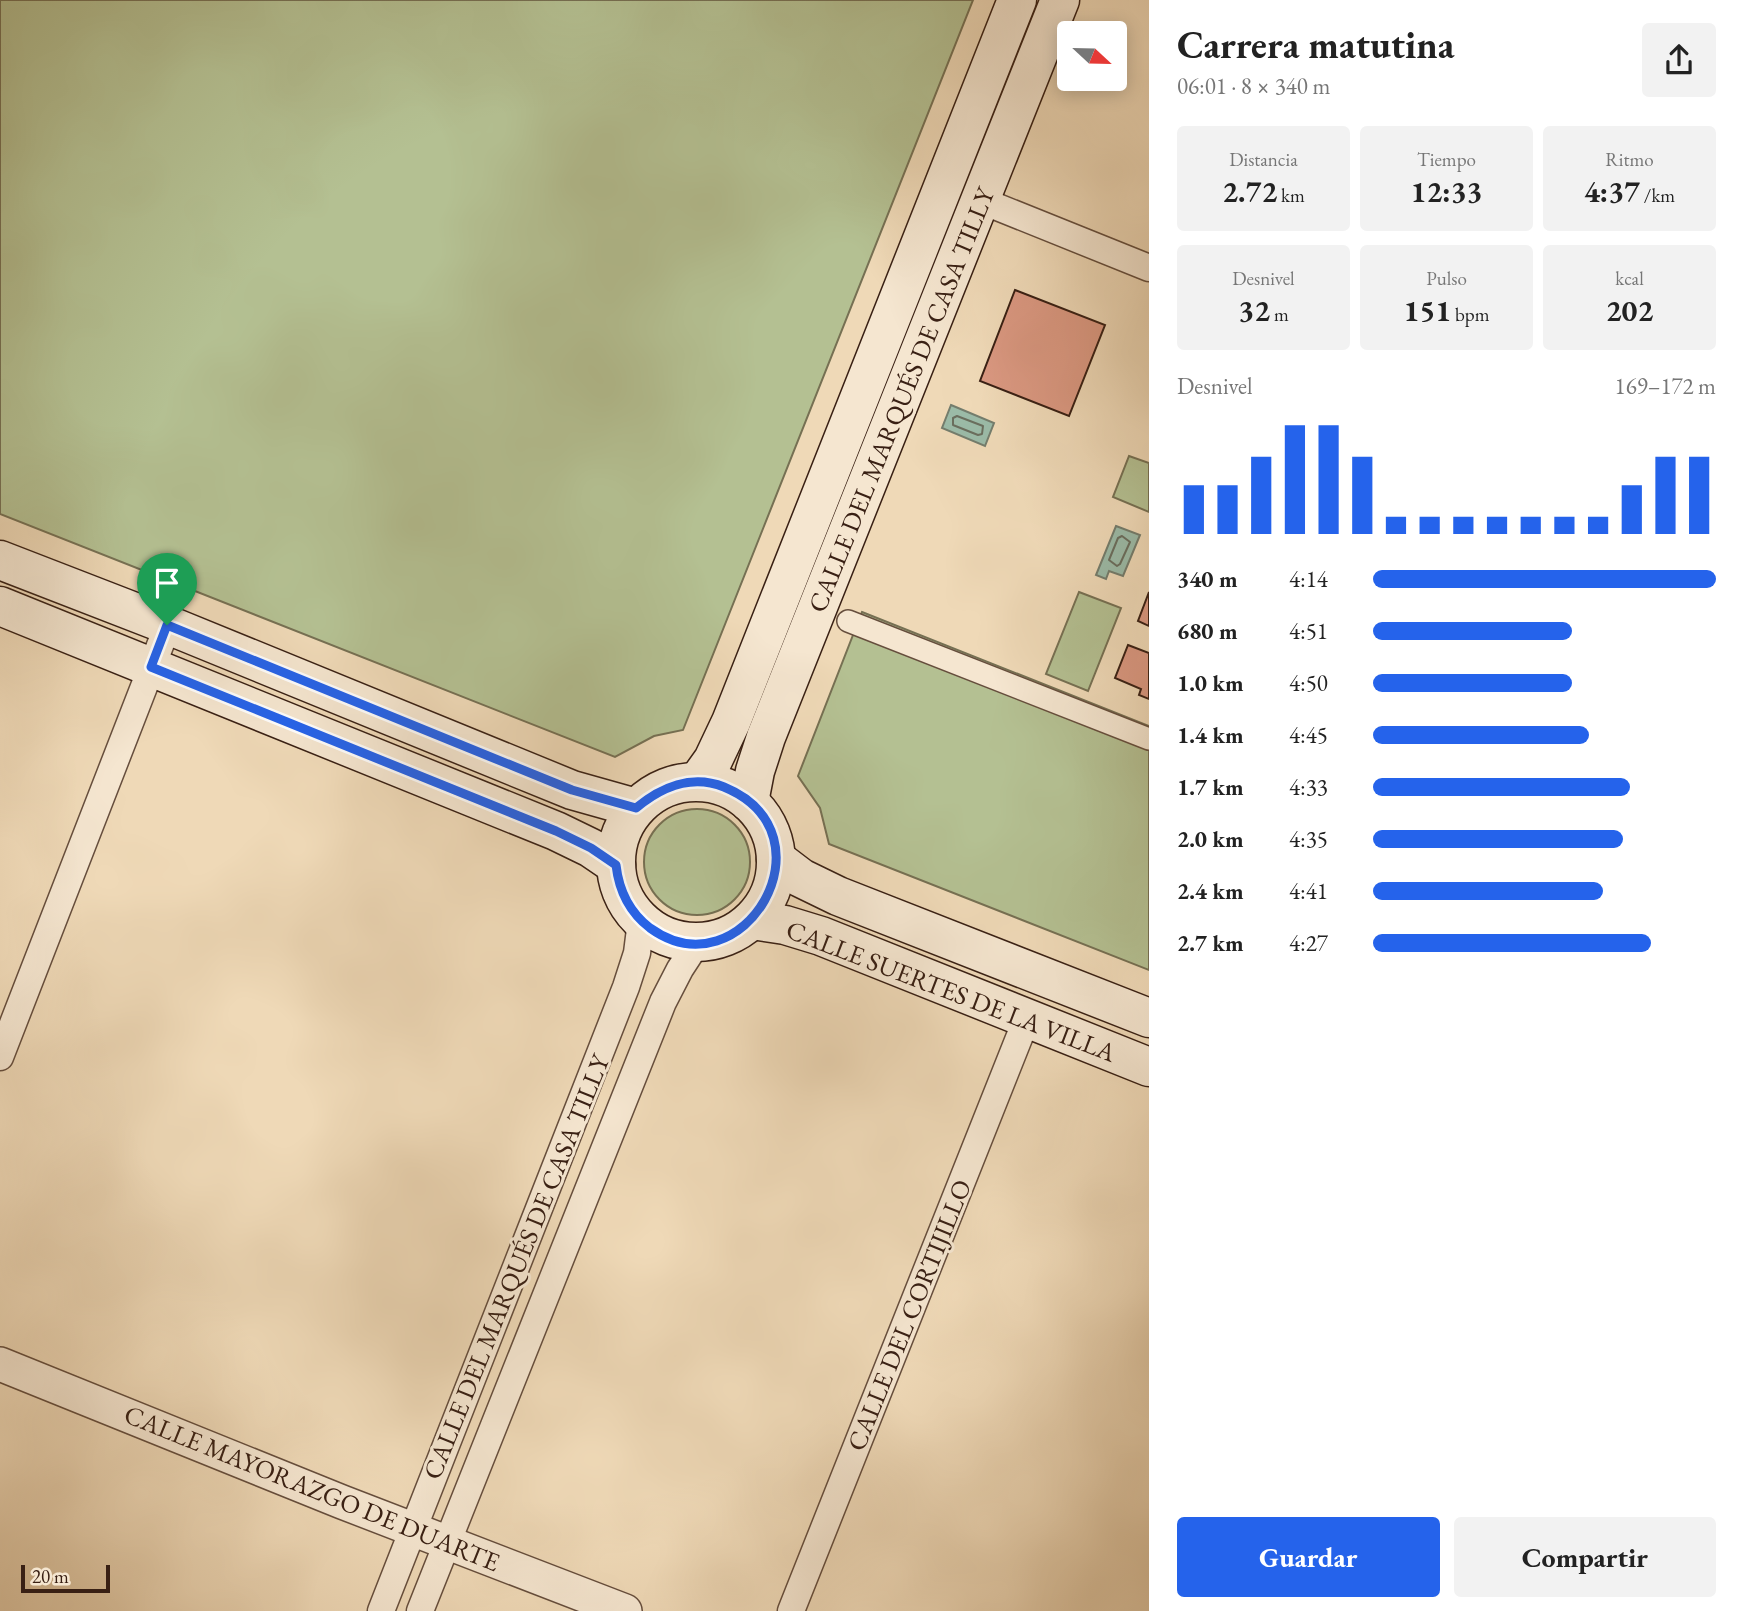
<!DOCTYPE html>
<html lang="es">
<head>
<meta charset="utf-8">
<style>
	:root { --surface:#fff; --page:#f2f2f2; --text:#222; --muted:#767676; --accent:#2563eb }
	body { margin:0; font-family:"EB Garamond",serif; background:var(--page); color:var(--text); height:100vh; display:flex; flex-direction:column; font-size:26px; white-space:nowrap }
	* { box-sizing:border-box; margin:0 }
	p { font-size:23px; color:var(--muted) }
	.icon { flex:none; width:38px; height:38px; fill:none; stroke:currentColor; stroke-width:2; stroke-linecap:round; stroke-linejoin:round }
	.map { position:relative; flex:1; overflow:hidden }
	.details { display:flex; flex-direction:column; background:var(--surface); width:595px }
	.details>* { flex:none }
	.needle { width:46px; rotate:112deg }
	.fabs { position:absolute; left:1057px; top:21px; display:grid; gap:14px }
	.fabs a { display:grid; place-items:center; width:70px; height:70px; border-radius:7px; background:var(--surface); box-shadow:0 4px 18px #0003; font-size:35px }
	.scale { position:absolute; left:21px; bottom:18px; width:89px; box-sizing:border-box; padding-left:7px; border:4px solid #392014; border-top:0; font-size:19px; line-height:24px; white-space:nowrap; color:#392014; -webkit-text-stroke:5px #f5e6d0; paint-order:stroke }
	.pin { position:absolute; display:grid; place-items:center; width:60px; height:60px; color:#fff; margin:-72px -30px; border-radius:50% 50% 50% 0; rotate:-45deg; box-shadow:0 0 7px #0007 }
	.pin .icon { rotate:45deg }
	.round { display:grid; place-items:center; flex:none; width:74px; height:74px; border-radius:7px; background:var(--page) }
	.headline { display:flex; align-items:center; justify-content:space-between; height:119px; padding:0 28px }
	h1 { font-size:38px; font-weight:700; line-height:52px }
	.figures { display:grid; grid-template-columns:repeat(3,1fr); gap:10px; height:119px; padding:7px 28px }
	.figures div { display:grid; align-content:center; border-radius:7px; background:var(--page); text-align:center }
	.figures b { font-size:30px; font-weight:700 }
	.figures small { font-size:19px; font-weight:400 }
	.figures p { font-size:19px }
	.chart { height:196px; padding:14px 28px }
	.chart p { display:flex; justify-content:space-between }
	.chart svg { width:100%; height:126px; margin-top:7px; stroke:var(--accent); stroke-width:6 }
	.action { display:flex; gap:14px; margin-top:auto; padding:14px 28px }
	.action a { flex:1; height:80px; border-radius:7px; background:var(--accent); color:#fff; font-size:28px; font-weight:700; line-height:80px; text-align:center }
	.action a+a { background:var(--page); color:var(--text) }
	ul { padding:0 28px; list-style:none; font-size:23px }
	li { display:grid; grid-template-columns:112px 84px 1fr; align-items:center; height:52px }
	li i { height:18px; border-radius:9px; background:var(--accent) }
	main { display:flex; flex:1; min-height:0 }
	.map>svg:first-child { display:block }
	.green { fill:#b4c092; stroke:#767053; stroke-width:2 }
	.water { fill:#9bbba8; stroke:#747d6d; stroke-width:2 }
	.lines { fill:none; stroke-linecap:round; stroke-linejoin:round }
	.shore { stroke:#6a6e5e; stroke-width:2 }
	.building { fill:#da9881; stroke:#392014; stroke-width:2 }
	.pedestrian-casing { stroke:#664e3d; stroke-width:24 }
	.minor-casing { stroke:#664e3d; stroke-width:29 }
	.tertiary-casing { stroke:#664e3d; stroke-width:36 }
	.secondary-casing { stroke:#392014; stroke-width:41 }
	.pedestrian { stroke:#f5e6d0; stroke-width:21 }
	.minor { stroke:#f5e6d0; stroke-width:26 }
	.tertiary { stroke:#f5e6d0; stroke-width:33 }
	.secondary { stroke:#f5e6d0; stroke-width:38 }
	.route-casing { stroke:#fff; stroke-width:14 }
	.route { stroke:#2563eb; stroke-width:9 }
	.labels { text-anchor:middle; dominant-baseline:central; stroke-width:6; stroke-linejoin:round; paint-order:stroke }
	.street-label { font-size:26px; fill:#392014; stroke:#f5e6d0 }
</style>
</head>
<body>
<main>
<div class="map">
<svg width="1149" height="1611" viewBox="0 0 1149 1611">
	<rect width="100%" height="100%" fill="#efd9b7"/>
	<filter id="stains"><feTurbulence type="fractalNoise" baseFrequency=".00286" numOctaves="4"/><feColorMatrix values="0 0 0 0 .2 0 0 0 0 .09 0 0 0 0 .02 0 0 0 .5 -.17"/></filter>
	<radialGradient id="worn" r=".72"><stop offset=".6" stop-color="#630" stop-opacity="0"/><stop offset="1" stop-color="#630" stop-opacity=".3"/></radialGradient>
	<g class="green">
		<polygon points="0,0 973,0 683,730 654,736 615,757 0,514"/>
		<polygon points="1129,456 1149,463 1149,512 1113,497"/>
		<polygon points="1079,592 1121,608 1088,691 1046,674"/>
		<polygon points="862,612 1149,726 1149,970 829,844 820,808 798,776"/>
		<circle cx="697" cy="862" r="53"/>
	</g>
	<g class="water">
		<polygon points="951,405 994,423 985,446 942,428"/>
		<polygon points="1116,526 1140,535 1123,576 1109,571 1106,579 1096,575"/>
	</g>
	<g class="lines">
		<g class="shore">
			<polygon points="957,416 983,426 982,434 978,435 953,425 953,418"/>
			<polygon points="1122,536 1130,542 1120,564 1117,566 1109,560 1118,538"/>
		</g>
	</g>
	<g class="building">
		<polygon points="1015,290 1105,325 1069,416 980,381"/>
		<polygon points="1149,592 1149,626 1138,621"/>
		<polygon points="1128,645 1149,653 1149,699 1139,695 1141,689 1115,678"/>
	</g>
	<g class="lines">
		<defs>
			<polyline id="pedestrian" points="848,621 1149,739"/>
			<g id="minor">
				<polyline points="980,200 1149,268"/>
				<polyline points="0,1057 168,625"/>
				<polyline points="381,1611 626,987 637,953 641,921"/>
				<polyline points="420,1611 663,1002 680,969 697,943"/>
				<polyline points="791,1611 1027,1018"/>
			</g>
			<polyline id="tertiary" points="0,1364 342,1502 625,1611"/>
			<g id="secondary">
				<polyline points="0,560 168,625 572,790 636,808"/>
				<polyline points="0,606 556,831 591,848 616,865"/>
				<polyline points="698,781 713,760 731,722 1017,0"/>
				<circle cx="696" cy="862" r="80"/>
				<polyline points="749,802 755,771 766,737 1060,0"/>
				<polyline points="776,859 801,878 838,896 1149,1018"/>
				<polyline points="752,920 785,925 821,936 1149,1067"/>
			</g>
		</defs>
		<use href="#pedestrian" class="pedestrian-casing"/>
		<use href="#minor" class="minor-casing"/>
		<use href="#tertiary" class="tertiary-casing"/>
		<use href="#secondary" class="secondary-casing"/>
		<use href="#pedestrian" class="pedestrian"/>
		<use href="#minor" class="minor"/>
		<use href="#tertiary" class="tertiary"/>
		<use href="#secondary" class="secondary"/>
	</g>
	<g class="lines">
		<defs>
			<path id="route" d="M167,625L572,790L636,808C661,787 692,774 724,787C838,834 743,995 650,928C629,912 619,891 616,865L591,848L556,831L151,667Z"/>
		</defs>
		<use href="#route" class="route-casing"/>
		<use href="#route" class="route"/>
	</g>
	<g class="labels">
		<g class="street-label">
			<text transform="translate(901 400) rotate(-68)">CALLE DEL MARQUÉS DE CASA TILLY</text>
			<text transform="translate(951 991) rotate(21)">CALLE SUERTES DE LA VILLA</text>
			<text transform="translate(516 1267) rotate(-68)">CALLE DEL MARQUÉS DE CASA TILLY</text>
			<text transform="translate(909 1315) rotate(-68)">CALLE DEL CORTIJILLO</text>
			<text transform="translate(312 1488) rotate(22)">CALLE MAYORAZGO DE DUARTE</text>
		</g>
	</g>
	<rect width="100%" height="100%" filter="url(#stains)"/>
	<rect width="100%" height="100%" fill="url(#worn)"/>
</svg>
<div class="fabs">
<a><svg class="needle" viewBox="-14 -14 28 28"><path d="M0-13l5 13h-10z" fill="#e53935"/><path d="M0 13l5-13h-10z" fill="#767676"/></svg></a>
</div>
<div class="scale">20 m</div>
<div class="pin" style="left:167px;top:625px;background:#1e9e55"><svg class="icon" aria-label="arrive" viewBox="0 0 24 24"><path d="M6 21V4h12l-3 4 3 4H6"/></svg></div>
</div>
<section class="details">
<div class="headline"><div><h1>Carrera matutina</h1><p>06:01 · 8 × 340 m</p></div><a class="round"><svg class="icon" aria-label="share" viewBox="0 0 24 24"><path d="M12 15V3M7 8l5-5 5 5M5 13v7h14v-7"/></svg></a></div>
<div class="figures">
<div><p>Distancia</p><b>2.72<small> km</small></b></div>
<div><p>Tiempo</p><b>12:33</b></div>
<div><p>Ritmo</p><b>4:37<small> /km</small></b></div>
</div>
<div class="figures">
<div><p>Desnivel</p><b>32<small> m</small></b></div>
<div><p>Pulso</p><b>151<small> bpm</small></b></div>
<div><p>kcal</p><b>202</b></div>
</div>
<div class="chart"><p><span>Desnivel</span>169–172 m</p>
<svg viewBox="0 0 160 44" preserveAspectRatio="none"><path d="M5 44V27M15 44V27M25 44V17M35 44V6M45 44V6M55 44V17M65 44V38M75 44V38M85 44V38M95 44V38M105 44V38M115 44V38M125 44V38M135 44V27M145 44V17M155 44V17"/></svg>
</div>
<ul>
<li><b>340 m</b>4:14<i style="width:100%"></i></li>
<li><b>680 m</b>4:51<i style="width:58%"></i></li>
<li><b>1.0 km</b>4:50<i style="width:58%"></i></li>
<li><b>1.4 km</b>4:45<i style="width:63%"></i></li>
<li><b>1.7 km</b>4:33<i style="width:75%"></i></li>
<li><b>2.0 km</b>4:35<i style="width:73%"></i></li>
<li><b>2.4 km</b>4:41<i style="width:67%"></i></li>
<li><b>2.7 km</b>4:27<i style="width:81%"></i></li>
</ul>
<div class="action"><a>Guardar</a><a>Compartir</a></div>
</section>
</main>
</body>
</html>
